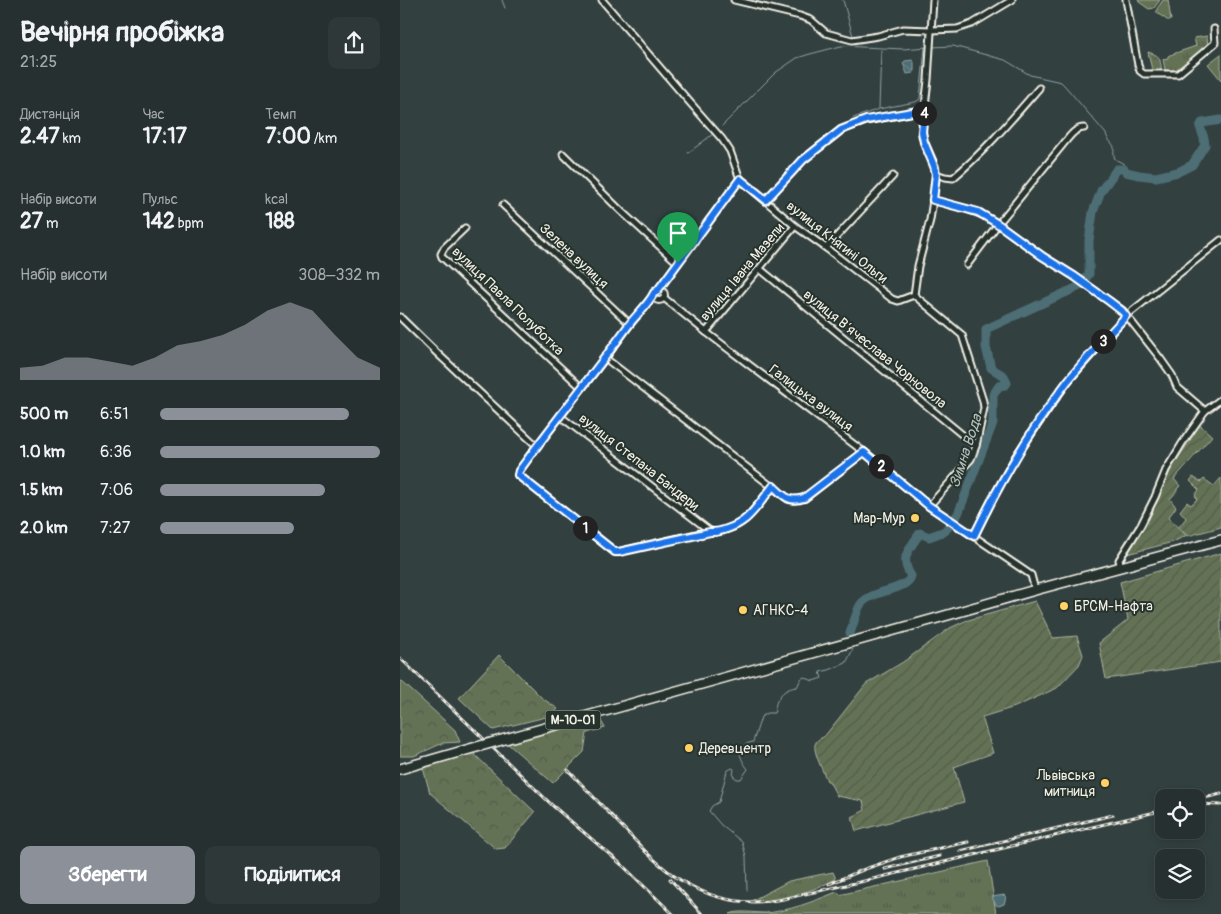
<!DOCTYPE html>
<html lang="uk">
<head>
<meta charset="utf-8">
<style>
	:root { --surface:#263030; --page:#2e3838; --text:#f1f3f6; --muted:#a4a9ab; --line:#424b4c; --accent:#8c9099 }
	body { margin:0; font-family:Pangolin,sans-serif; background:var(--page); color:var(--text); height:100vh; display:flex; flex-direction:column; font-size:19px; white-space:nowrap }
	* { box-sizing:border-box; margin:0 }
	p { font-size:16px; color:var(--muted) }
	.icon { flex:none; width:28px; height:28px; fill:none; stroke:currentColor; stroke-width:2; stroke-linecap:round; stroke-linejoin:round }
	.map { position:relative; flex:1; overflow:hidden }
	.drawer { display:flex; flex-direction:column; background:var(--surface); width:400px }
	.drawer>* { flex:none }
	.tools { position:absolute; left:755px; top:789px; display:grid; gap:10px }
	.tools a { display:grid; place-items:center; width:50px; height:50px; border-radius:10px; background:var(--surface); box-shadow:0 2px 8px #0003,0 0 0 1px var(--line); font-size:25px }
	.pin { position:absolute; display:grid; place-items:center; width:42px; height:42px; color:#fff; margin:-51px -21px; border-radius:50% 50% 50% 0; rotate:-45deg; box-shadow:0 0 5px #0007 }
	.pin .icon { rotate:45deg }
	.km { position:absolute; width:25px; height:25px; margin:-12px; border-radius:50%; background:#222; color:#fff; font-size:14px; line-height:25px; text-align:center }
	.round { display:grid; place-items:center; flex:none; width:52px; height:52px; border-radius:10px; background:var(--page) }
	.head { display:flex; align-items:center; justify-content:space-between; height:85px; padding:0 20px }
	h1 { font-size:28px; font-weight:700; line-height:38px }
	.figures { display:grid; grid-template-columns:repeat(3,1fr); gap:8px; height:85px; padding:5px 20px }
	.figures div { display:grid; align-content:center }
	.figures b { font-size:21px; font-weight:700 }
	.figures small { font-size:14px; font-weight:400 }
	.figures p { font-size:14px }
	.chart { height:140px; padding:10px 20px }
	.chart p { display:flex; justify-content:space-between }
	.chart svg { width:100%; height:90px; margin-top:5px; fill:var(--accent); opacity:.7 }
	.cta { display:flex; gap:10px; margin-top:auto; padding:10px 20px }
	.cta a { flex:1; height:58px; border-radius:10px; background:var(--accent); color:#fff; font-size:20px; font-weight:700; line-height:58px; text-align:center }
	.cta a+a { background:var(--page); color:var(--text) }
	ul { padding:0 20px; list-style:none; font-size:16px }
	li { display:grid; grid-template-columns:80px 60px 1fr; align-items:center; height:38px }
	li i { height:12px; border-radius:6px; background:var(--accent) }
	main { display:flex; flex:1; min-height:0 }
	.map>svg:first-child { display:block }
	.grass { fill:url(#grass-tufts); stroke:#acb29e }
	.forest { fill:url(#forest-crowns); stroke:#acb29e }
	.garden { fill:url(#garden-furrows); stroke:#acb29e }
	.pitch { fill:#637254; stroke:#acb29e }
	.water { fill:url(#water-waves); stroke:#90a2a2 }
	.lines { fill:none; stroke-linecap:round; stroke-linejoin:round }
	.stream { stroke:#90a2a2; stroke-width:1 }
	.river { stroke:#4d6e74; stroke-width:9 }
	.minor-casing { stroke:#f4f1e8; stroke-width:9 }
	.trunk-casing { stroke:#f4f1e8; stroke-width:12 }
	.minor { stroke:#26332d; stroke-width:5 }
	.trunk { stroke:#26332d; stroke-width:9 }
	.rail-casing { stroke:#f4f1e8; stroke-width:3 }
	.rail { stroke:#26332d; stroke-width:1; stroke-dasharray:4; stroke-linecap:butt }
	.trunk-bridge-casing { stroke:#f4f1e8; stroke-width:12; stroke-linecap:butt }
	.trunk-bridge { stroke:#26332d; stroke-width:9 }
	.route-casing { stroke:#fff; stroke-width:10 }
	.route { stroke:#1a73e8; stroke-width:6 }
	.poi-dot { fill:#ffd166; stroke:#26332d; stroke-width:2 }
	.labels { text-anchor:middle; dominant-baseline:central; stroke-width:4; stroke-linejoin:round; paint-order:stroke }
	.shield { fill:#26332d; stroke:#b6b8b0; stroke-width:1 }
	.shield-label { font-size:12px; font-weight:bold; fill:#f4f1e8 }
	.street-label { font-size:14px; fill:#f4f1e8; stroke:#26332d }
	.poi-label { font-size:14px; fill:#f4f1e8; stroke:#26332d; text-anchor:start }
	.water-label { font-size:15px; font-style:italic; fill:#b1bdba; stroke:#26332d }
</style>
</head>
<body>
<main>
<section class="drawer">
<div class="head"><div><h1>Вечірня пробіжка</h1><p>21:25</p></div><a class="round"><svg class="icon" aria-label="share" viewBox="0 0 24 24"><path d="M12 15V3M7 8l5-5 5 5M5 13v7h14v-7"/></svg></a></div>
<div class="figures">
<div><p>Дистанція</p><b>2.47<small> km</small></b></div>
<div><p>Час</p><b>17:17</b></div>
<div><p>Темп</p><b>7:00<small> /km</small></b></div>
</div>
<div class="figures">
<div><p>Набір висоти</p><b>27<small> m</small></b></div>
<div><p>Пульс</p><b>142<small> bpm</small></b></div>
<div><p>kcal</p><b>188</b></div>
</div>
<div class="chart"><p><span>Набір висоти</span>308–332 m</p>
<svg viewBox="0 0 160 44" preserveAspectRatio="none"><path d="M0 44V38L10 37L20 33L30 33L40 35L50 37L60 33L70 27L80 25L90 22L100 17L110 10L120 6L130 10L140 22L150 33L160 38V44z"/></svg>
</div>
<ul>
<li><b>500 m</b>6:51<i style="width:86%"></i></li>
<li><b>1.0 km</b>6:36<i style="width:100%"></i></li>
<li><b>1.5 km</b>7:06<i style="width:75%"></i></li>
<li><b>2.0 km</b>7:27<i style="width:61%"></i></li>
</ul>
<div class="cta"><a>Зберегти</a><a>Поділитися</a></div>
</section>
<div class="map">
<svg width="821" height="914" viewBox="0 0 821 914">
	<defs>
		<pattern id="grass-tufts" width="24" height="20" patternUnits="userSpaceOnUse" patternTransform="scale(1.25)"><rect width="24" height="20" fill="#637254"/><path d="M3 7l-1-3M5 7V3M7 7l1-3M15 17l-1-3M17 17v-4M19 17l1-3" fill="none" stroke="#555b4c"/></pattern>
		<pattern id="forest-crowns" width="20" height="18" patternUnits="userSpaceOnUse" patternTransform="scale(1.25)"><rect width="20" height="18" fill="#637254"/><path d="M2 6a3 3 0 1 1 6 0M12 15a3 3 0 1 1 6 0" fill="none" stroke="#555b4c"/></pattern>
		<pattern id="garden-furrows" width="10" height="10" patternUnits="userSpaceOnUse" patternTransform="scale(1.25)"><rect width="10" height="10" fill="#637254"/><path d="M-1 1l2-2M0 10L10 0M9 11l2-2" fill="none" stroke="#555b4c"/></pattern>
		<pattern id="water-waves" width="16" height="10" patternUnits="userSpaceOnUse" patternTransform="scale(1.25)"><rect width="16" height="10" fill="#4d6e74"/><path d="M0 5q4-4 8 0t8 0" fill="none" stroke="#678388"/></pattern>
	</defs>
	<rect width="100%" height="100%" fill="#334040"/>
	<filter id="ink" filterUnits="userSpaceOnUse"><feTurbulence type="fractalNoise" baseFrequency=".02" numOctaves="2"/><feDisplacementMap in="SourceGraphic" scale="10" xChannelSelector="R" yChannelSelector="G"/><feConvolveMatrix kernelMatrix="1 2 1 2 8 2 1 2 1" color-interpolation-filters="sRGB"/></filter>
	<g filter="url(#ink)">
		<g class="grass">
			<polygon points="738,0 760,0 754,8 749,9 739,2"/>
			<polygon points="763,0 768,0 771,20 767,20 757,13 757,9"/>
			<polygon points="807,36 808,47 782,68 781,67 775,70 765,70 763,59 768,58 768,56 770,55 796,46 794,38"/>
			<path d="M748,52C761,56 759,57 762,70H752Z"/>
			<path d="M588,861L596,914H330C338,910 355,913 365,913C389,911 412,902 434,893L438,892L439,895Z"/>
			<path d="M433,872L436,879C410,892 381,902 351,901L389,881Z"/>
		</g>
		<g class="forest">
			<polygon points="99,655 142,698 158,709 150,716 93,730 59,698"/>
			<polygon points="0,680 55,730 60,742 43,743 14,756 0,756"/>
			<polygon points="200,719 205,728 187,733 184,752 153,783 108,744"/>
			<polygon points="73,753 135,812 105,848 96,849 30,793 23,768"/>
		</g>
		<g class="garden">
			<polygon points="800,425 812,436 774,479 780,486 777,489 777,491 770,499 776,507 768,518 786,535 779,527 786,518 780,511 787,502 791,505 797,499 795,495 799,490 790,481 793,477 801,482 804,479 814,486 821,478 821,527 788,536 787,535 773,542 727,554 749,519 770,471"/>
			<polygon points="821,553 821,662 706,679 699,643 728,620 720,582"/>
			<path d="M635,601L653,638L677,636L683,655L679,665L657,688L615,707L582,717L593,753L554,767L564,802L456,831L452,817L465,810L463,801L437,796L429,781H427C424,773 413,752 415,745C416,740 420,738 424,737L466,684L503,662L550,628L565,621Z"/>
		</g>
		<polygon class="pitch" points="821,54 821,80 808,64"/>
		<g class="water">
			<polygon points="512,60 514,62 514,72 513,73 507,74 503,63 505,61"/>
			<polygon points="604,895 606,897 604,904 599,906 596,905 592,897"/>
		</g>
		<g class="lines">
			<g class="stream">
				<polyline points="102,0 105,8"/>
				<polyline points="443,0 453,36"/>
				<path d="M532,47L553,46L605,60L630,75L661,82L665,86L706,134C707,140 713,143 714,147C714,152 713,154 715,159L724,164L726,172"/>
				<polyline points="479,108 481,50"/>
				<polyline points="453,118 479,109 515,102 519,100 520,98 525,47"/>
				<polyline points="322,126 375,73 397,58 410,54 441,46 503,49 528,47"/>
				<polyline points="288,153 313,134"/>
				<path d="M347,890L346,856L342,842L321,825L309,811L312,806L319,802L327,771L332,768L334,769L333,776L337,779H341L348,769C339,758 335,745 353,742L361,717L367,713H374C376,709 375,704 377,701C381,692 388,688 397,687L401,679L404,677L413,681L422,678L420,672L429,670L446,663L453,649"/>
			</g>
			<g class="river">
				<polyline points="684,280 689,274 689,241 693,212 701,191 717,169 724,169 726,172 739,175 756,177 778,172 792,165 805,145 804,138 800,127 802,123 821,120"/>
				<path d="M450,633C453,626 457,609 461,604C473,589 507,591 511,576C499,557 509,550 520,533L529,537L545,531L558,514L593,423V395L599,386L605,385L607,383L604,376L591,368L586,347V329L678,287L680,284"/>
			</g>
			<defs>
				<g id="minor">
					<polyline points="202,0 286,98 322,139 330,151 340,179 395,226 426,248 492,299 498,301 514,295"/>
					<polyline points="334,0 400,16 411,20 426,33 452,40 478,36 503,29 531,30 557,29 572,24 612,0"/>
					<polyline points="726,0 738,65 740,71 744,74 778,74 815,43 814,29"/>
					<polyline points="163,154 221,211 278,263"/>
					<path d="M536,174L545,177L553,178C585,151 612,119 639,88"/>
					<polyline points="366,200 403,160 441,130 466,121 524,110"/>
					<polyline points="533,200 567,209 583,215 598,224 642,256 674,276 723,311 760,358 772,375 777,387 805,411"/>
					<polyline points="103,205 230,324"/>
					<polyline points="65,228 44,248 41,254 42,257 182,388"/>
					<polyline points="426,248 493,176"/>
					<path d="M567,265L598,224L665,142C670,136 675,128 684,128"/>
					<polyline points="360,269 576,446"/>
					<circle cx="259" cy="295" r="5.5"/>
					<polyline points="258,290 340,179"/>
					<polyline points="254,295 230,324 205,358 137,446 119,471 118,475 215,552 219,552 310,531"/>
					<polyline points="514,295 518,266 530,220 533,200 536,174 535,166 524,142 522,132 528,80 533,0"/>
					<polyline points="514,295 562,335 583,401 584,408 576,446 571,459 529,506"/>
					<polyline points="264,298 306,332 464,452 529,506 631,575 635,590"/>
					<polyline points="0,317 38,354 137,446"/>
					<polyline points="306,332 395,226"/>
					<polyline points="205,358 388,499 394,500 405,498 464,452"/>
					<path d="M160,416L310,531C319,534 337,526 344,520C352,514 366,495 373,486"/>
					<polyline points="574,536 591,502 616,456 667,382 726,316 821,240"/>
					<polyline points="721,567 719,560 741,525 755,497 766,470 783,442 805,411 821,399"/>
				</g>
				<g id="trunk">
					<polyline points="98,741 534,619 635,590 821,540"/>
					<polyline points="0,769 59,752"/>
				</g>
			</defs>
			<use href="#minor" class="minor-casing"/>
			<use href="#trunk" class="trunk-casing"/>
			<use href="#minor" class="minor"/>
			<use href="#trunk" class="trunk"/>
			<defs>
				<g id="rail">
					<polyline points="0,658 153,806 222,865 273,914"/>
					<polyline points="168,770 248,854"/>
					<polyline points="796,800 821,794"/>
					<polyline points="796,804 821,805"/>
					<path d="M245,851C257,862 269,874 284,882C322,905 364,907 406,893"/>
					<polyline points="560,851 713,815"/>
					<polyline points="485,869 540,856"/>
					<polyline points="270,879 302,914"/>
					<polyline points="429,884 465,869 500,857 568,842"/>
					<polyline points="400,895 460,882 764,810"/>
				</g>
			</defs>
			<use href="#rail" class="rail-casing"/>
			<use href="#rail" class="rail"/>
			<defs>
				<polyline id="trunk-bridge" points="59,752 98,741"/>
			</defs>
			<use href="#trunk-bridge" class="trunk-bridge-casing"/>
			<use href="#trunk-bridge" class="trunk-bridge"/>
		</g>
	</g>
	<g class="lines" filter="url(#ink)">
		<defs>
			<path id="route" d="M524,110L522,132L524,142L534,166L536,174L533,200L578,212L598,224L642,256L674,276L709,301L722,311L726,316C706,338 685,359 667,382C630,430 600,482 574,536L529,506L464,452L404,498C389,503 384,496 373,486C366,495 352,515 344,520C337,526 319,533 310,532L219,552H215L118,475L119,471C154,422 193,375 228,326C236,315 248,305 254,293L258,290L340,179L366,200L403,160L441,130L466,120Z"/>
		</defs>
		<use href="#route" class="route-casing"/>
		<use href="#route" class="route"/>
	</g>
	<g class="poi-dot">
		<circle cx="515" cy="518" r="5"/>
		<circle cx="664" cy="606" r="5"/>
		<circle cx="343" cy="610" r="5"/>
		<circle cx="289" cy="748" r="5"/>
		<circle cx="705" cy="783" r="5"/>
	</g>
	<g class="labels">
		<rect class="shield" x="145.5" y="710.5" width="55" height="19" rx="4"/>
		<g class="shield-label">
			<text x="173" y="720">М-10-01</text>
		</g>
		<g class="street-label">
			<text transform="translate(437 242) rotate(38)">вулиця Княгині Ольги</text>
			<text transform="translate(174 256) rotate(43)">Зелена вулиця</text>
			<text transform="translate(342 272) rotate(-50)">вулиця Івана Мазепи</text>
			<text transform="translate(108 301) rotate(44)">вулиця Павла Полуботка</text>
			<text transform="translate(475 349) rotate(39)">вулиця Вʼячеслава Чорновола</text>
			<text transform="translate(411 398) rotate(37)">Галицька вулиця</text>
			<text transform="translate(239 462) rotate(38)">вулиця Степана Бандери</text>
		</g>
		<g class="poi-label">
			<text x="505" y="518" text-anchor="end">Мар-Мур</text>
			<text x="674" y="606">БРСМ-Нафта</text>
			<text x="353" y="610">АГНКС-4</text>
			<text x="299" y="748">Деревцентр</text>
			<text x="695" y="775" text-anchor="end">Львівська<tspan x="695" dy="16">митниця</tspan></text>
		</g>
		<g class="water-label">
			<text transform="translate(566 451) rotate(-72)">Зимна Вода</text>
		</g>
	</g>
</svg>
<div class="tools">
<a><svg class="icon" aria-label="locate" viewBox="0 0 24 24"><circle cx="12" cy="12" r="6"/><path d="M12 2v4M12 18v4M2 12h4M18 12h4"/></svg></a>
<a><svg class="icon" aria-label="layers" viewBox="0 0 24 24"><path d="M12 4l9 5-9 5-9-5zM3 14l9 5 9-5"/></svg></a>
</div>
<div class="pin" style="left:278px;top:263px;background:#1e9e55"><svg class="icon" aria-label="arrive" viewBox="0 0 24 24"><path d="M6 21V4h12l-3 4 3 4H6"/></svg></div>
<b class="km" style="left:185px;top:528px">1</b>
<b class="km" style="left:481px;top:466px">2</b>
<b class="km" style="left:703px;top:341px">3</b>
<b class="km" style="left:524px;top:113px">4</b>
</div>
</main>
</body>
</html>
